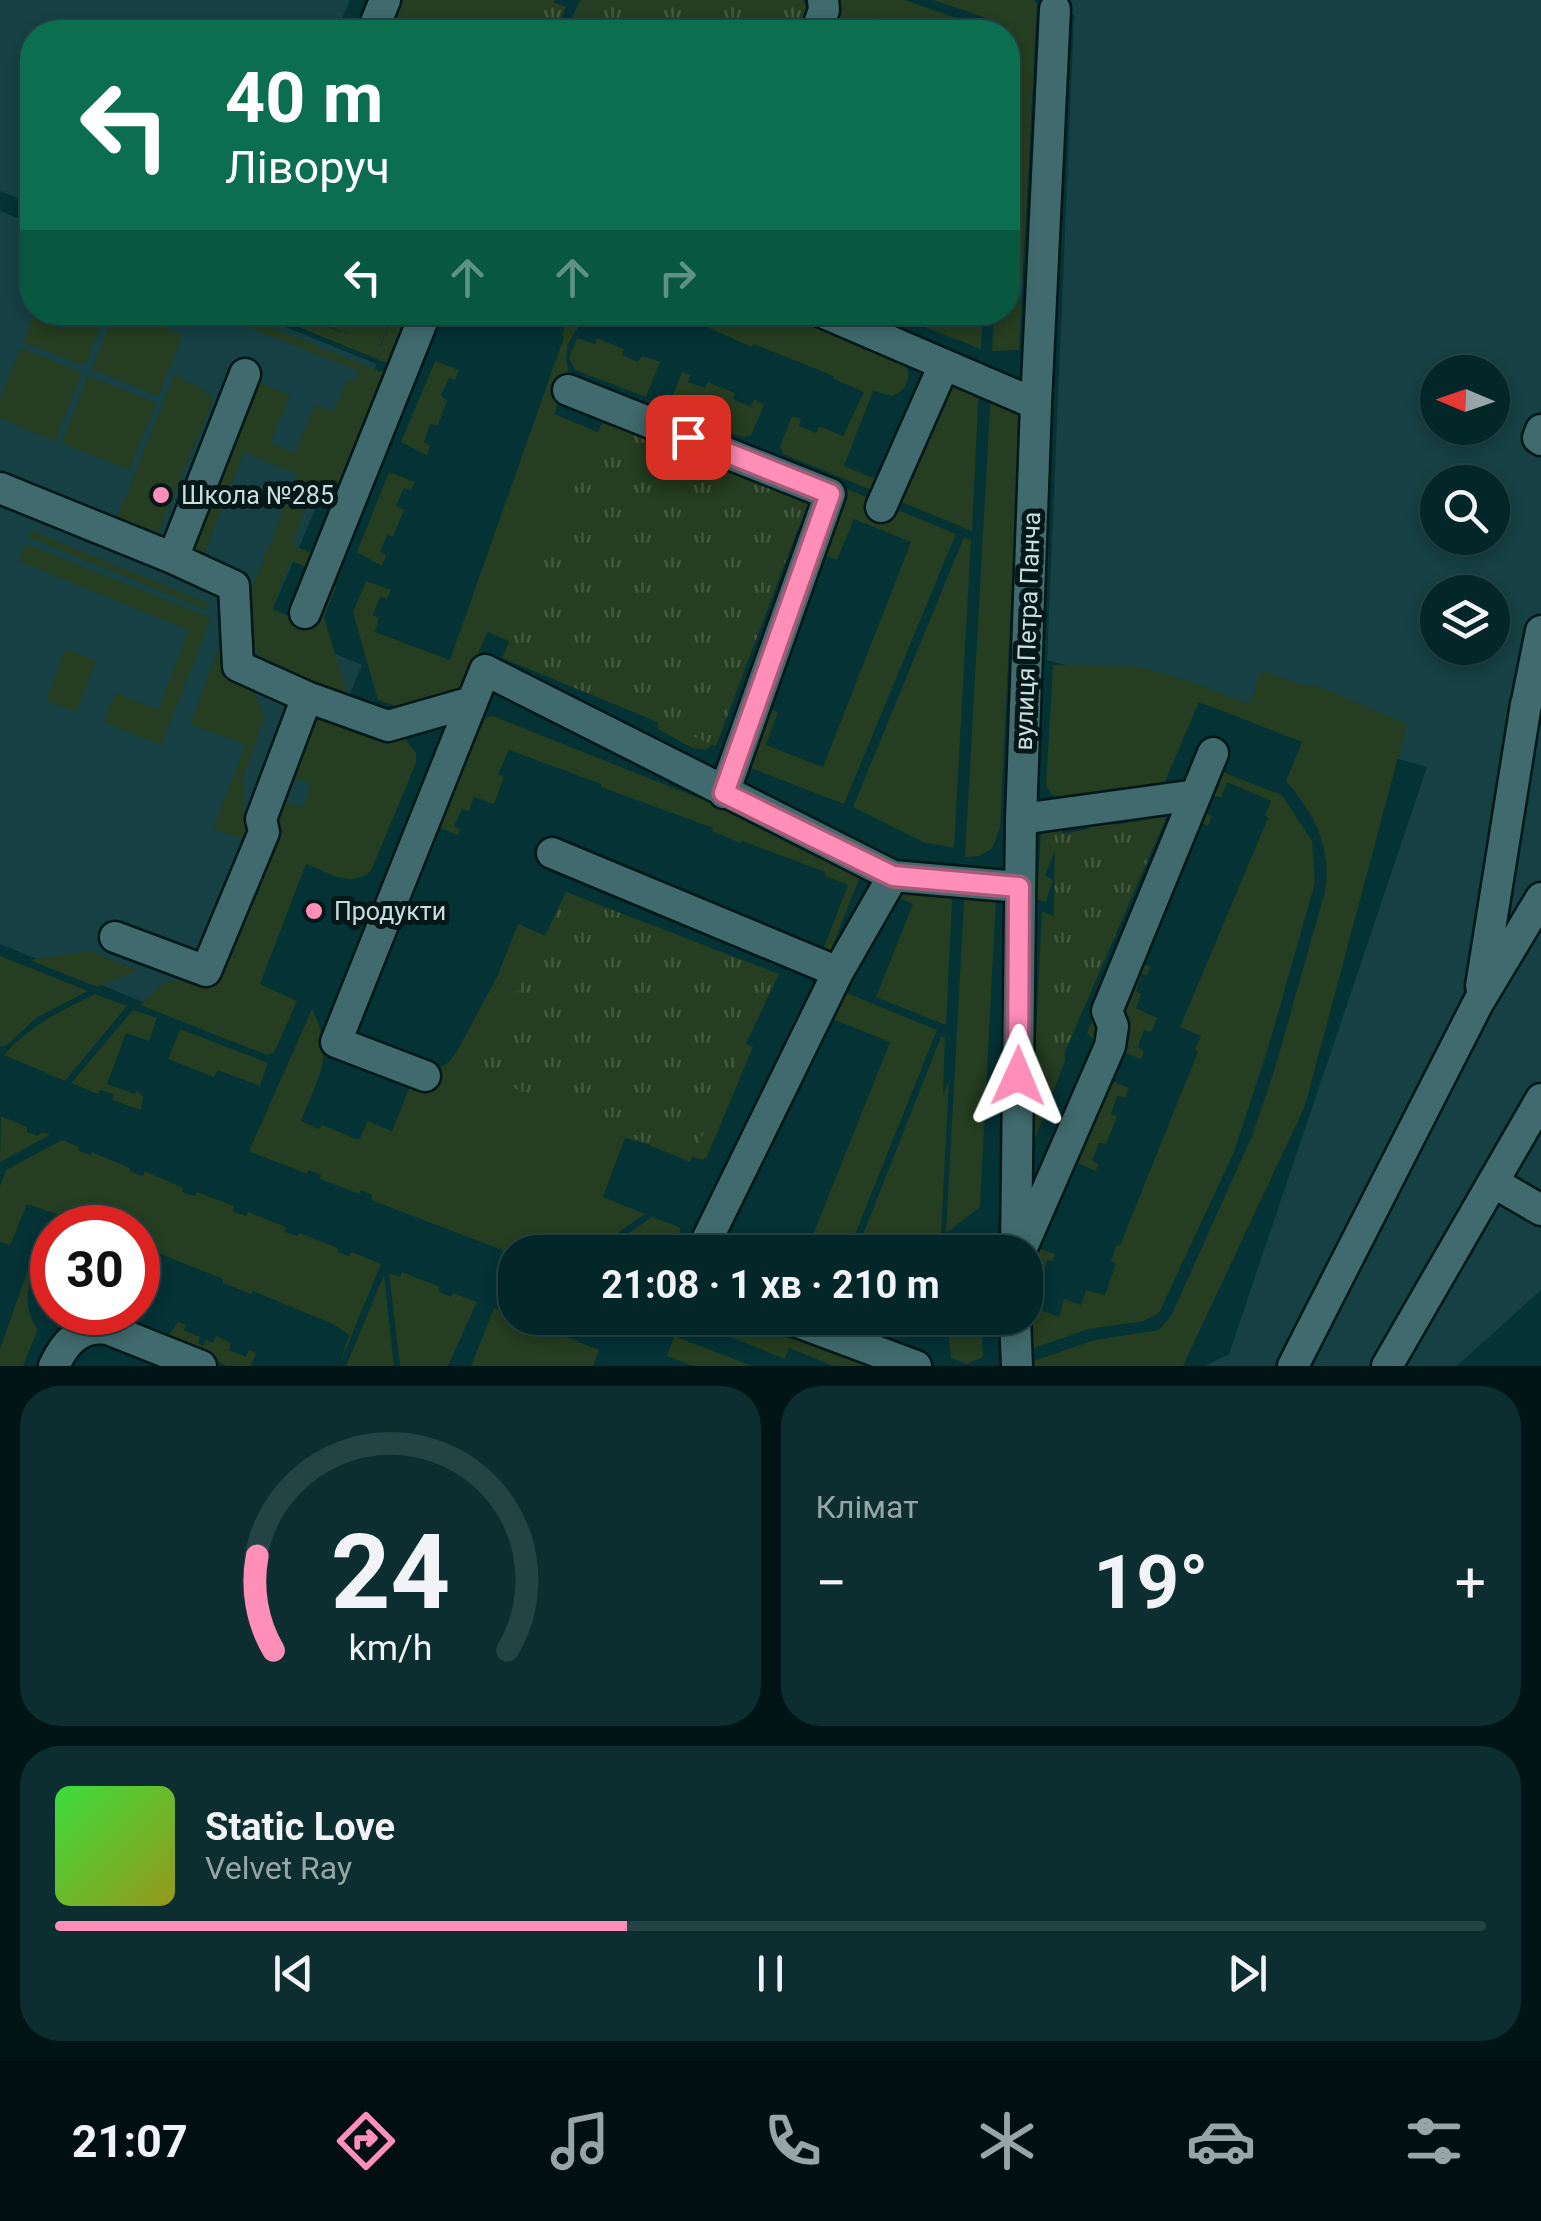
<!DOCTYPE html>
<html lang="uk">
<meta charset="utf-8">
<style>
:root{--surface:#032628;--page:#0d2e30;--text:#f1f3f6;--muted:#97a5a8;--line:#244345;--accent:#ff8eb9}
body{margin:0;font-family:Roboto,sans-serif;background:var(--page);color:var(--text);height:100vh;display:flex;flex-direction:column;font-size:38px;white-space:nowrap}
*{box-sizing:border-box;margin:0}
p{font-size:32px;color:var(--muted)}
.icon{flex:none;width:55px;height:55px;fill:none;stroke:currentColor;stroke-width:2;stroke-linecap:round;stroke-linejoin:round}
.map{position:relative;height:1366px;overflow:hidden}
.drawer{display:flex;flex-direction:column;gap:20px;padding:20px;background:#021516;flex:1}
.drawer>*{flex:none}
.hud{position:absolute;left:20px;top:20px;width:1000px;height:305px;border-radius:40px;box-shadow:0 5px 15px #0003,0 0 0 2px var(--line);background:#0b6e4f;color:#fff;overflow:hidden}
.needle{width:65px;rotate:272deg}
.buttons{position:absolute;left:1420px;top:355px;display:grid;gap:20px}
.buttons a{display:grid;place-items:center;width:90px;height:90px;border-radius:50%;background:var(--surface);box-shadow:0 5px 15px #0003,0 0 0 2px var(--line);font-size:50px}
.speed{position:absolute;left:30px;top:1205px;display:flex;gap:20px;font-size:50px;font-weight:700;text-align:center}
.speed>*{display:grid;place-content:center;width:130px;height:130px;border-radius:50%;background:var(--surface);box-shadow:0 5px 15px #0003,0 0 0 2px var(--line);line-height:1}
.speed .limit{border:15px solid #d22;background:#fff;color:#111}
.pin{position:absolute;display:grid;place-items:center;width:85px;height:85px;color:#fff;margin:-42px;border-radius:20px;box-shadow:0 5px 15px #0006}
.me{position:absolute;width:110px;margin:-55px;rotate:1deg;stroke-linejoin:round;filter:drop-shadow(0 0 8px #0008)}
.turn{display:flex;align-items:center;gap:35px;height:210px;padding:0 40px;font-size:45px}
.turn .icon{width:130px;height:130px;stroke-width:2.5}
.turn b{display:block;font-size:70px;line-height:85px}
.lanes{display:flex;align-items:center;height:95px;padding:0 40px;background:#0003;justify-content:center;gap:50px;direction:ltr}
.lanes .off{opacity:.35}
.big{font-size:75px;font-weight:700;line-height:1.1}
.drawer .widget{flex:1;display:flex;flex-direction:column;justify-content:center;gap:15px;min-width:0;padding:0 35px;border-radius:40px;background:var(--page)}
.drawer .dial{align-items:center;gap:0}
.dial svg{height:260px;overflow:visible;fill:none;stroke:var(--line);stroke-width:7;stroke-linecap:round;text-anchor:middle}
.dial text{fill:var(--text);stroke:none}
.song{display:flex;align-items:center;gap:30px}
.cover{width:120px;height:120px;border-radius:15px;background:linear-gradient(135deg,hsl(120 70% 55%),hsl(60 70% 35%))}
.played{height:10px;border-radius:5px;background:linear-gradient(90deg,var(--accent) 40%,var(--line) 40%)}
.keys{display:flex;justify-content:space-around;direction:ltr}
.heat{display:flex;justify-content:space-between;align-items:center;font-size:55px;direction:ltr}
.drawer .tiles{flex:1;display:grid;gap:20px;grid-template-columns:1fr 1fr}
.widget:last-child{grid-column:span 2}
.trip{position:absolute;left:498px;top:1235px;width:545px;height:100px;border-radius:40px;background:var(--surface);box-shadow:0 5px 15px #0003,0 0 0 2px var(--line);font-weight:700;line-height:100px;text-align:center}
.menu{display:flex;height:160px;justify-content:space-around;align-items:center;background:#010f10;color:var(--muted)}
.menu .icon{width:70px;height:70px}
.menu .current{color:var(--accent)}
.menu b{font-size:45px;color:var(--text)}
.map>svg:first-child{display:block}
</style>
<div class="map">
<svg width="1541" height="1366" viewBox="0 0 1541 1366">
<defs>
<pattern id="park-tufts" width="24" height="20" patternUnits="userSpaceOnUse" patternTransform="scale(2.5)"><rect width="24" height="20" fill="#253d20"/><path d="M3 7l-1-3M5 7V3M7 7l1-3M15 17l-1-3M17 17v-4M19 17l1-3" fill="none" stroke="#435940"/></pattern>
</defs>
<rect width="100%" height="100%" fill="#043235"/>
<path fill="#164043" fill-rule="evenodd" d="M 0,0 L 350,0 L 336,32 L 32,32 L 32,204 L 0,191 Z
M 1048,0 L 1541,0 L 1541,1290 L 1457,1366 L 1205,1366 L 1229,1354 L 1427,767 L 1047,660 L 1074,15 ZM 1438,372 L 1492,372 L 1492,428 L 1438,428 ZM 1438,482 L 1492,482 L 1492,538 L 1438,538 ZM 1438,592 L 1492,592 L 1492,648 L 1438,648 Z
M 0,211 L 32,224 L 32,312 L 251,313 L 377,364 L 266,625 L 362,665 L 212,1030 L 0,944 Z"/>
<path fill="#253d20" d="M 395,0 L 555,0 L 541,32 L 382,32 Z
M 839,0 L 905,0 L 996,32 L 915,32 L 876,17 L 870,32 L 826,32 Z
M 933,0 L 1034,0 L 1037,4 L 1019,350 L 992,351 L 994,313 L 1008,312 L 1007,31 L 995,21 Z
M 35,313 L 106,313 L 85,366 L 23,342 Z
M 114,313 L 128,313 L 183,335 L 158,396 L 92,369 Z
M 212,313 L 234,313 L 392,376 L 335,501 L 311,495 L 292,545 L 343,566 L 338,580 L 291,561 L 272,609 L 304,622 L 320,580 L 336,587 L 324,617 L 349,700 L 260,662 L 238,596 L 205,572 L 252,589 L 297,474 L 244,452 L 195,578 L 178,548 L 249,385 L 260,383 L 290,395 L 270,443 L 295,453 L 315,405 L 333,412 L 347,380 L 354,381 L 359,371 Z
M 264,313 L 329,313 L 325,326 L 380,347 L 394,313 L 414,313 L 394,366 Z
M 675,313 L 784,313 L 906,361 L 909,377 L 903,390 L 892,396 L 873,391 L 844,466 L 895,487 L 943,379 L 979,384 L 972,531 L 783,454 L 780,446 L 792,416 L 801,419 L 799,426 L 816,433 L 819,426 L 843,436 L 864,392 L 834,379 L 834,376 L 753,344 L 752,347 Z
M 889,313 L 983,313 L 981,349 Z
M 573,321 L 580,324 L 568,344 L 566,359 L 569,373 L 554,414 L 605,435 L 612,421 L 811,501 L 798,531 L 770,520 L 713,743 L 706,750 L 692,748 L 658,729 L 658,702 L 487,632 L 459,702 L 431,718 L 378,700 L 353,612 L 366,581 L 391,590 L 387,599 L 380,597 L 373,615 L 379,618 L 375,632 L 450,660 L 564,337 L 562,335 L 566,324 Z
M 577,338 L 595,344 L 597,338 L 624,349 L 622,355 L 638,362 L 642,356 L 660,362 L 646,397 L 575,370 L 569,358 Z
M 21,348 L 82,373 L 55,441 L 0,418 L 0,399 Z
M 435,361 L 459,370 L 455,380 L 449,378 L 441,396 L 447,400 L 438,425 L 430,424 L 424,442 L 430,445 L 427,455 L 401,442 Z
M 682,372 L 690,375 L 688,382 L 705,388 L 708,382 L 735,393 L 733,399 L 751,407 L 754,399 L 764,405 L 751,436 L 742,437 L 668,407 Z
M 174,375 L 205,390 L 213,400 L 154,543 L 114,526 Z
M 88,376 L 156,403 L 129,470 L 62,443 Z
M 991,390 L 1020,417 L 1000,828 L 992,849 L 979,856 L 965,857 Z
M 389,472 L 415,482 L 411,490 L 404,488 L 396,506 L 404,510 L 393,537 L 387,535 L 380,552 L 386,555 L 382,566 L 357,552 Z
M 835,484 L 956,534 L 844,804 L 735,762 L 752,703 L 778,712 L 766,745 L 823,767 L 911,542 L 854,519 L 837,560 L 808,549 Z
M 32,531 L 210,604 L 207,610 L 29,537 Z
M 964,537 L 971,540 L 954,848 L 923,842 L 853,807 Z
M 26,544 L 211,618 L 161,745 L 104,722 L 116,693 L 158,710 L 189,630 L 19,561 Z
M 226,628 L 265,717 L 243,777 L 245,840 L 213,829 L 246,745 L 190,724 Z
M 66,649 L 96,661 L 76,712 L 46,700 Z
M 1053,665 L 1141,667 L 1186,680 L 1249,704 L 1262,671 L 1302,685 L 1315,685 L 1407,724 L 1305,1106 L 1183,1366 L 1031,1366 L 1030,1362 L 1095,1340 L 1159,1330 L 1171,1316 L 1252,1136 L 1275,1068 L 1325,891 C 1332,847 1314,814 1286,781 L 1302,742 L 1199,702 L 1160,793 L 1062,799 L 1051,794 L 1046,785 Z
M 331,709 L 406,740 L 416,753 L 416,763 L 371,871 C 350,889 328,872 306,864 L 260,984 L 297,1001 L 274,1053 L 267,1055 L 140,1005 L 165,982 L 192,979 L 276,800 L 304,807 L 310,783 L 281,775 L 296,724 Z
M 493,716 L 859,862 L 863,869 L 827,960 L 819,960 L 848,885 L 825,876 L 825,872 L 742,841 L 740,843 L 712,831 L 713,828 L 601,787 L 601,784 L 509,750 L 498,774 L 504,777 L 494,804 L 474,797 L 469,811 L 462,809 L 454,826 L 460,830 L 458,835 L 434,826 L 479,725 L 487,717 Z
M 1202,764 L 1282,795 L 1312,841 L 1315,883 L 1269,1045 L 1234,1152 L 1159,1313 L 1144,1321 L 1089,1329 L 1028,1350 L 1025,1244 L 1055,1254 L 1053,1261 L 1047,1260 L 1032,1307 L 1059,1317 L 1064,1299 L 1081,1305 L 1086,1290 L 1105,1295 L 1116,1264 L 1111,1261 L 1116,1246 L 1120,1245 L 1198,1052 L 1195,1050 L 1201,1036 L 1180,1027 L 1268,818 L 1265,816 L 1271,801 L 1227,782 L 1221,797 L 1213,796 L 1206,813 L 1212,816 L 1208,826 L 1176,813 Z
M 1084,812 C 1107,814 1119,822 1126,843 L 1067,820 L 1045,876 L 1053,880 L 1046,902 L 1037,899 L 1041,829 L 1056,816 Z
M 953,882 L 946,1025 L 876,997 L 913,904 L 886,893 Z
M 965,882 L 996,898 L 980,1207 L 946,1233 Z
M 1042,911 L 1092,933 L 1063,1014 L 1065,1061 L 1030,1151 Z
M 518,924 C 600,957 670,1014 753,1047 L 707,1157 L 703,1160 L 650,1146 L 652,1140 L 645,1136 L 644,1143 L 625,1138 L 603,1197 L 645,1214 L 590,1252 L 515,1255 L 371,1200 L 372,1195 L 361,1190 L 359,1194 L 320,1179 L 321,1175 L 308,1170 L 307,1174 L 249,1151 L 312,1009 C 336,1056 318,1076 301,1121 L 319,1129 L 322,1125 L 359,1140 L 368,1121 L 392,1131 L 410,1086 L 449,1062 L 457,1051 L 497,977 Z
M 90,951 L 138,971 L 97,987 L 30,960 Z
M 1119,955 L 1151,967 L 1147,975 L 1142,974 L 1136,991 L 1141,994 L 1136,1008 L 1157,1018 L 1151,1032 L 1144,1030 L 1138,1047 L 1144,1051 L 1141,1059 L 1095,1041 L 1087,1033 Z
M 0,956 L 88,991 L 36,1018 L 6,1046 L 0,1046 Z
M 837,989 L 937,1030 L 848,1252 L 806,1252 L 890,1042 L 832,1019 L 821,1047 L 814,1045 Z
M 95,994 L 127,1006 L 65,1081 L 4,1055 C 29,1026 62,1010 95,994 Z
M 133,1010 L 157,1018 L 149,1041 L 126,1033 L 107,1084 L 135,1094 L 137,1090 L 143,1097 L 141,1110 L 112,1100 L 113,1094 L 100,1090 L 98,1094 L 71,1083 Z
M 180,1029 L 268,1063 L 260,1086 L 218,1070 L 214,1077 L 168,1059 Z
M 941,1037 L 945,1037 L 943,1094 L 949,1081 L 940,1252 L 856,1252 Z
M 1101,1076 L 1129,1088 L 1125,1097 L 1117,1096 L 1111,1114 L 1117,1117 L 1106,1144 L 1099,1143 L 1092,1161 L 1098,1164 L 1096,1171 L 1063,1157 Z
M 1,1116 L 27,1127 L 27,1132 L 38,1136 L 41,1132 L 50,1135 L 0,1162 Z
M 62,1140 L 79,1147 L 79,1151 L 91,1155 L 92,1152 L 130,1168 L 130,1171 L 143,1176 L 145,1171 L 183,1188 L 182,1192 L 195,1196 L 197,1192 L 234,1206 L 233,1211 L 246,1216 L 248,1212 L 286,1227 L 285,1232 L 297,1236 L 299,1233 L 338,1248 L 337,1252 L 349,1256 L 352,1252 L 381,1264 L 339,1366 L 349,1335 L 335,1325 L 253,1291 L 251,1294 L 223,1283 L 223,1279 L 140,1246 L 138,1249 L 138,1228 L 94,1227 L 27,1204 L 10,1245 L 0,1242 L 0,1186 L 6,1170 Z
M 652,1217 L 680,1227 L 679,1252 L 601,1252 Z
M 31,1262 L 36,1264 C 26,1285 23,1310 38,1329 L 23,1366 L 0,1366 L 0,1348 Z
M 402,1272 L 440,1287 L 438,1291 L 451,1297 L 453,1293 L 477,1302 L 448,1366 L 400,1366 L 389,1273 L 400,1277 Z
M 384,1275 L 394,1366 L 346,1366 Z
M 494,1308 L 543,1328 L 542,1332 L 555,1337 L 557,1333 L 599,1350 L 593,1366 L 471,1366 Z
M 684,1318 L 796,1318 L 913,1366 L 834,1366 L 789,1348 L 785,1359 Z
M 947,1318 L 981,1318 L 983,1357 L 967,1364 L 951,1358 Z
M 178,1322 L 186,1325 L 184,1330 L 200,1337 L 198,1343 L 203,1346 L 206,1340 L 213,1343 L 216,1336 L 231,1343 L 229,1350 L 246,1357 L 249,1350 L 256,1353 L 251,1366 L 228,1366 L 165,1341 Z
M 674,1336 L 752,1366 L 693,1366 L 667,1356 Z"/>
<path fill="url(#park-tufts)" d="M 521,0 L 548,0 L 566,7 L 556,32 L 508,32 Z
M 580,0 L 803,0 L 810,16 L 804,32 L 566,32 Z
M 331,312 L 393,312 L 393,313 L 379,348 L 326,325 Z
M 602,423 L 808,502 L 716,746 L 502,658 Z
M 1167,816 L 1051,1084 L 1055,835 Z
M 566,892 L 779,974 L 690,1162 L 478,1073 Z"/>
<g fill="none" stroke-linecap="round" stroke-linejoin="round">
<g stroke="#031719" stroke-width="35">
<path id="minor" d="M 372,32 L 385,0
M 816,32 L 824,10 L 823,0
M 822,312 L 1036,404
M 568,390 L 830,494 L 724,793
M 1541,430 L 1538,438 L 1541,440
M 0,488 L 173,558 L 245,374
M 881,507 L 943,367
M 173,558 L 234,586 L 238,666 L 307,697
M 305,613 L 426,312
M 1527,701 L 1541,631
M 1021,819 L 1196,795
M 552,853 L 838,972
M 115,937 L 206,971 L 264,832 L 261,819 L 307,697 L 388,726 L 472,702
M 1481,986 L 1526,704 L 1541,680
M 425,1076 L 336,1042 L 485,670 L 893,876 L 1019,887
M 1493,1182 L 1541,1210
M 1021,1250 L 1110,1046 L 1113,1026 L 1107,1011 L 1213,753
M 701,1252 L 838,972 L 893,876
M 1016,1252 L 1021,819 L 1036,404 L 1055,9
M 787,1318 L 916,1366
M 1015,1318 L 1017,1366
M 54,1366 C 65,1342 80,1325 108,1329 L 201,1366
M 1293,1366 L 1478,1003 L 1541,898
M 1387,1366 L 1541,1099"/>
</g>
<use href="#minor" stroke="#406a6d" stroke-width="30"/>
</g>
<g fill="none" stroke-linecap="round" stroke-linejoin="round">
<g stroke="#a65c78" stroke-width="25">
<path id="route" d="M 688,437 L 830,494 L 724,793 L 893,876 L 1019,887 L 1018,1076"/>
</g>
<use href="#route" stroke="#ff8eb9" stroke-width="18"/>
</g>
<g fill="#ff8eb9" stroke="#061718" stroke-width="4">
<circle cx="161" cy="495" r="10"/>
<circle cx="314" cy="911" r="10"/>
</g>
<g text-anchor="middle" stroke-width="10" stroke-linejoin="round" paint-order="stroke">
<g font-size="25" fill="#c8dedf" stroke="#061718" text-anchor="start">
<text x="181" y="504">Школа №285</text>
<text x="334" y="920">Продукти</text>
</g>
<g font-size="25" fill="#c8dedf" stroke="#061718">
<text transform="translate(1027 631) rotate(-88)" y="9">вулиця Петра Панча</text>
</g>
</g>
</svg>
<div class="buttons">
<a><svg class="needle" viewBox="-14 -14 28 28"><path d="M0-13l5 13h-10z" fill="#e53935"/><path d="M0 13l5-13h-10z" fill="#97a5a8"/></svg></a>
<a><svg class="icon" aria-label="search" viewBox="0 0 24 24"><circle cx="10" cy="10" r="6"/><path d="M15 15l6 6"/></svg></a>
<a><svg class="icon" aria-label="layers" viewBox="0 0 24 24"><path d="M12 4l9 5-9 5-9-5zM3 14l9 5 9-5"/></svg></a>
</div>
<div class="speed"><div class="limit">30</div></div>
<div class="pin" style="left:688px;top:437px;background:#d93025"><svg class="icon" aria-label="arrive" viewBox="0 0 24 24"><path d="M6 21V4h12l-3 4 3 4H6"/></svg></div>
<svg class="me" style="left:1018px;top:1076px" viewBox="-20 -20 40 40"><path d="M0-17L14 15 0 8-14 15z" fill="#ff8eb9" stroke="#fff" stroke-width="4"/></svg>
<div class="trip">21:08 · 1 хв · 210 m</div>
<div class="hud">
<div class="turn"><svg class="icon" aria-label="left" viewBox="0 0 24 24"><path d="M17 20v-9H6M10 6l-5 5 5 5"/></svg><div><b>40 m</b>Ліворуч</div></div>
<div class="lanes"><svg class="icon" aria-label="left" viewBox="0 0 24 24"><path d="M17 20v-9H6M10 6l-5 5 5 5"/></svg><svg class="icon off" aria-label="ahead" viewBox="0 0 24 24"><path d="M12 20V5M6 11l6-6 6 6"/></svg><svg class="icon off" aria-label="ahead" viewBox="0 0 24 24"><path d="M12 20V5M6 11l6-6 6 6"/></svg><svg class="icon off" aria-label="right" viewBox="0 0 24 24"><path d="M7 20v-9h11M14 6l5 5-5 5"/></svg></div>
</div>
</div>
<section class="drawer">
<div class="tiles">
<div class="widget dial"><svg viewBox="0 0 100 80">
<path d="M14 69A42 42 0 1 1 86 69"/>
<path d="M14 69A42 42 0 0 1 9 40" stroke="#ff8eb9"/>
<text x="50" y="56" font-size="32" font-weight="700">24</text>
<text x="50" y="72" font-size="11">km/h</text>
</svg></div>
<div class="widget"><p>Клімат</p>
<div class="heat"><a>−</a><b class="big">19°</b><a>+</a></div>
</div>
<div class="widget">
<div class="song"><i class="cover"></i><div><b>Static Love</b><p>Velvet Ray</p></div></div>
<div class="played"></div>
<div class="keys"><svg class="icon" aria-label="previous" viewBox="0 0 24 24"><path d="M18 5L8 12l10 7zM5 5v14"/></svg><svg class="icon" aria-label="pause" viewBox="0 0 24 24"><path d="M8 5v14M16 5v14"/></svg><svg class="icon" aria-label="next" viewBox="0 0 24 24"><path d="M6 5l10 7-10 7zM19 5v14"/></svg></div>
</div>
</div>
</section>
<nav class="menu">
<b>21:07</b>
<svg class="icon current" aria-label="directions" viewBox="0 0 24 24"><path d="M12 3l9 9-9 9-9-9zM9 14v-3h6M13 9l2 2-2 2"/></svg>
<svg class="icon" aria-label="music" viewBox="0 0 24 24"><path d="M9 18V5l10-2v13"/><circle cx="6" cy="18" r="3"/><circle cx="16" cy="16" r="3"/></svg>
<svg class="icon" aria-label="phone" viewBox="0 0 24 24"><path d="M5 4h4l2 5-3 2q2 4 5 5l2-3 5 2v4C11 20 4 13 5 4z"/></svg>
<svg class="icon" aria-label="climate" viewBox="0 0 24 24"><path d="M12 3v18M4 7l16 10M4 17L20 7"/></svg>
<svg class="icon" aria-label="car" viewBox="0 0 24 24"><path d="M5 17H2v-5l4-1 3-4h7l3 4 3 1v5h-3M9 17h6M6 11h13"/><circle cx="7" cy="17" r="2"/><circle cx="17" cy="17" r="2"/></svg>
<svg class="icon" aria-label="filters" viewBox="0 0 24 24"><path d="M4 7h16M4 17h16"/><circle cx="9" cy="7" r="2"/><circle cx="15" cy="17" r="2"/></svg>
</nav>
